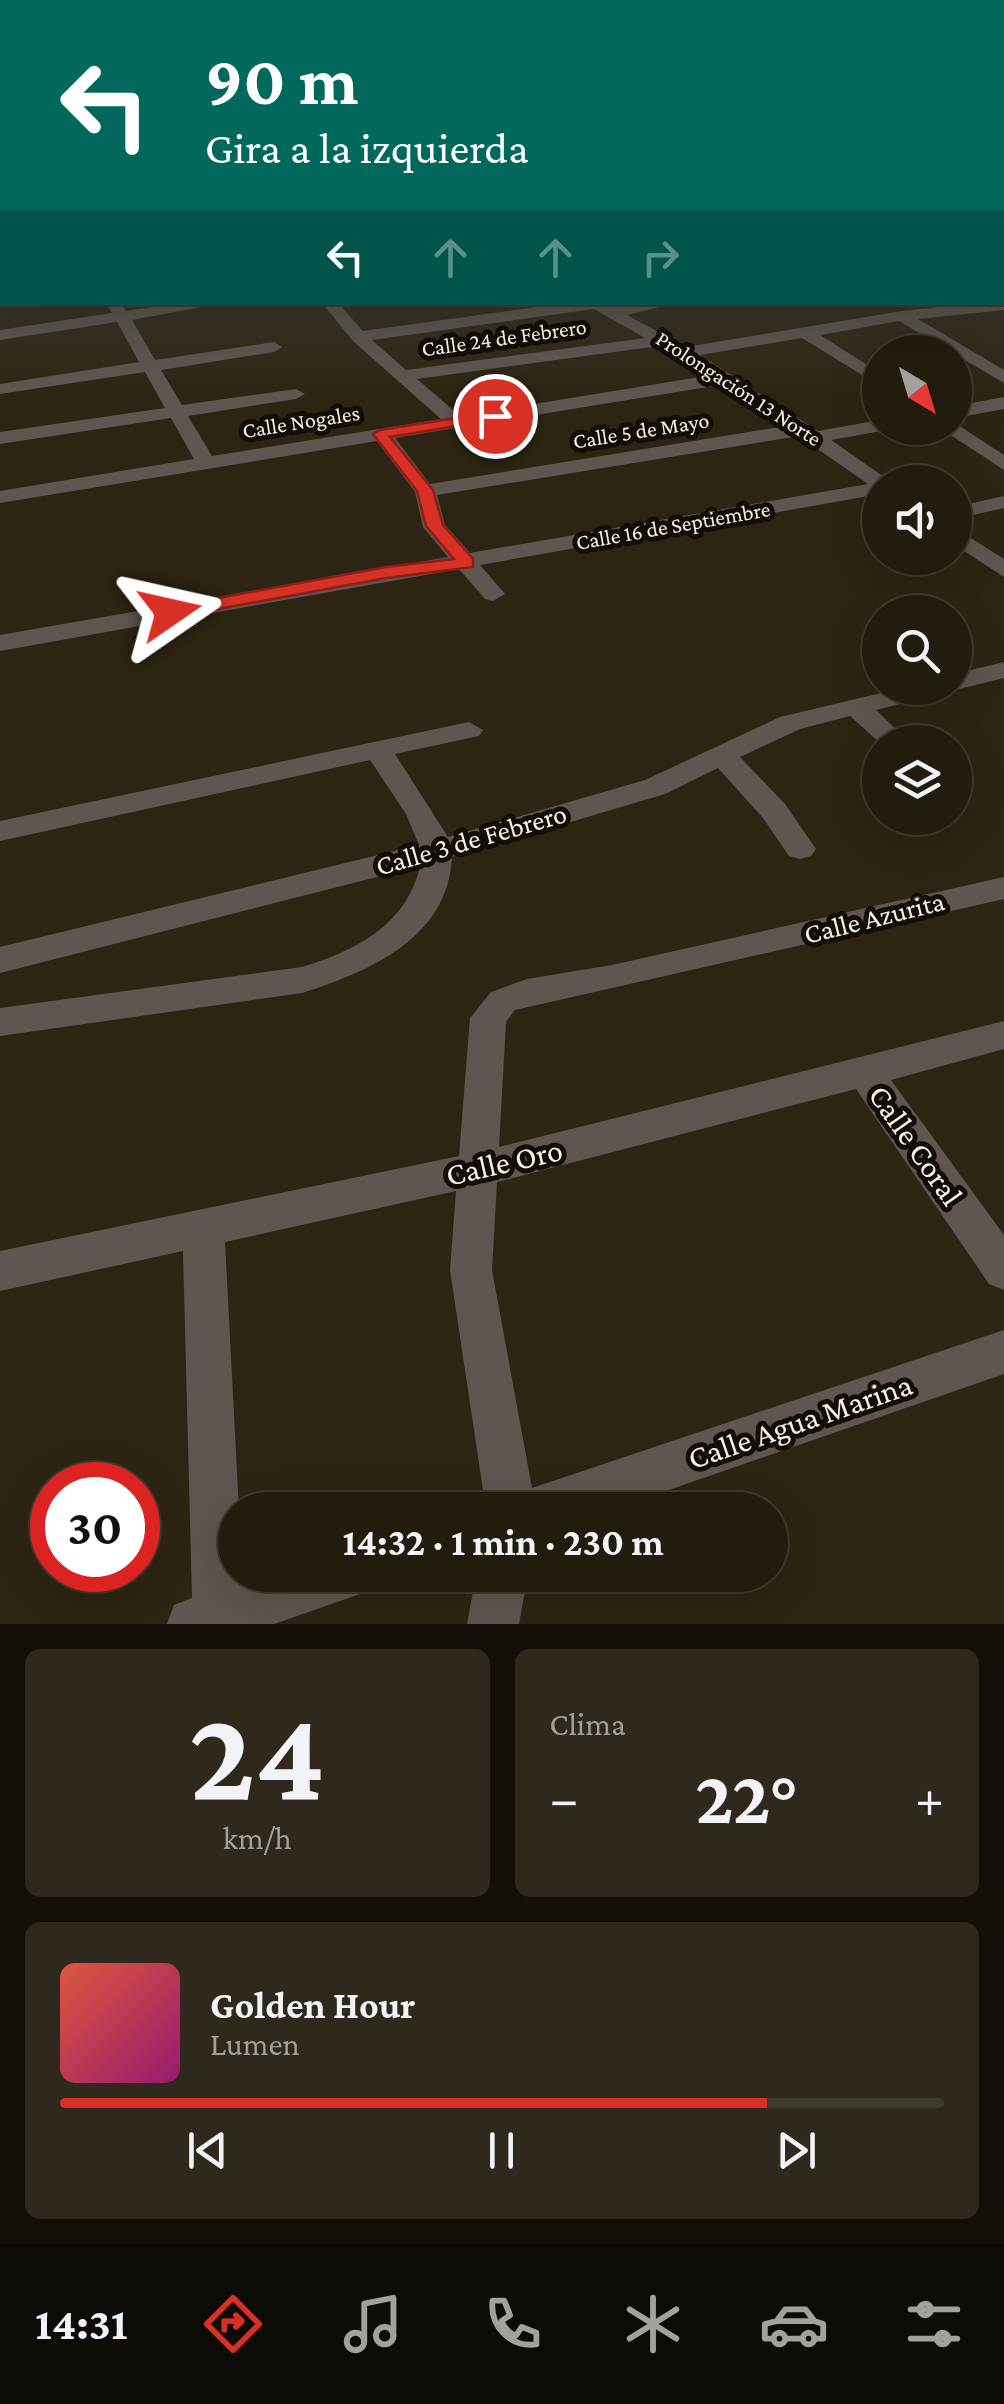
<!DOCTYPE html>
<html lang="es">
<meta charset="utf-8">
<style>
:root{--surface:#221c0e;--page:#2e291c;--text:#f1f3f6;--muted:#a2a19e;--line:#3f3a2e;--accent:#d93025}
body{margin:0;font-family:"Crimson Pro",serif;background:var(--page);color:var(--text);height:100vh;display:flex;flex-direction:column;font-size:38px;white-space:nowrap}
*{box-sizing:border-box;margin:0}
p{font-size:32px;color:var(--muted)}
.icon{flex:none;width:55px;height:55px;fill:none;stroke:currentColor;stroke-width:2;stroke-linecap:round;stroke-linejoin:round}
.map{position:relative;height:1624px;overflow:hidden}
.details{display:flex;flex-direction:column;gap:25px;padding:25px;background:#130f08;flex:1}
.details>*{flex:none}
.banner{position:absolute;left:0px;top:0px;width:1005px;height:305px;box-shadow:0 10px 40px #0002,0 0 0 2px var(--line);background:#00695c;color:#fff;overflow:hidden}
.needle{width:65px;rotate:142deg}
.buttons{position:absolute;left:862px;top:335px;display:grid;gap:20px}
.buttons a{display:grid;place-items:center;width:110px;height:110px;border-radius:50%;background:var(--surface);box-shadow:0 10px 40px #0002,0 0 0 2px var(--line);font-size:50px}
.speed{position:absolute;left:30px;top:1462px;display:flex;gap:20px;font-size:50px;font-weight:700;text-align:center}
.speed>*{display:grid;place-content:center;width:130px;height:130px;border-radius:50%;background:var(--surface);box-shadow:0 10px 40px #0002,0 0 0 2px var(--line);line-height:1}
.speed .limit{border:15px solid #d22;background:#fff;color:#111}
.pin{position:absolute;display:grid;place-items:center;width:85px;height:85px;color:#fff;margin:-42px;border:5px solid #fff;border-radius:50%;box-shadow:0 2px 10px #0007}
.me{position:absolute;width:110px;margin:-55px;rotate:79deg;stroke-linejoin:round;filter:drop-shadow(0 0 8px #0008)}
.turn{display:flex;align-items:center;gap:35px;height:210px;padding:0 40px;font-size:45px}
.turn .icon{width:130px;height:130px;stroke-width:2.5}
.turn b{display:block;font-size:70px;line-height:85px}
.lanes{display:flex;align-items:center;height:95px;padding:0 40px;background:#0003;justify-content:center;gap:50px;direction:ltr}
.lanes .off{opacity:.35}
.big{font-size:75px;font-weight:700;line-height:1.1}
.details .tile{flex:1;display:flex;flex-direction:column;justify-content:center;gap:15px;min-width:0;padding:0 35px;border-radius:15px;background:var(--page)}
.details .dial{align-items:center;gap:0}
.dial b{font-size:130px;line-height:1}
.song{display:flex;align-items:center;gap:30px}
.cover{width:120px;height:120px;border-radius:15px;background:linear-gradient(135deg,hsl(10 70% 55%),hsl(320 70% 35%))}
.played{height:10px;border-radius:5px;background:linear-gradient(90deg,var(--accent) 80%,var(--line) 80%)}
.keys{display:flex;justify-content:space-around;direction:ltr}
.heat{display:flex;justify-content:space-between;align-items:center;font-size:55px;direction:ltr}
.details .tiles{flex:1;display:grid;gap:25px;grid-template-columns:1fr 1fr}
.tile:last-child{grid-column:span 2}
.trip{position:absolute;left:218px;top:1492px;width:570px;height:100px;border-radius:50px;background:var(--surface);box-shadow:0 10px 40px #0002,0 0 0 2px var(--line);font-weight:700;line-height:100px;text-align:center}
.tabs{display:flex;height:160px;justify-content:space-around;align-items:center;background:#0e0b06;color:var(--muted)}
.tabs .icon{width:70px;height:70px}
.tabs .active{color:var(--accent)}
.tabs b{font-size:45px;color:var(--text)}
.map>svg:first-child{display:block}
</style>
<div class="map">
<svg width="1004" height="1624" viewBox="0 0 1004 1624">
<rect width="100%" height="100%" fill="#2d2513"/>
<g fill="none" stroke-linecap="round" stroke-linejoin="round">
<path fill="#5f5651" fill-rule="evenodd" d="M 0,253 L 2,253 L 2,257 L 0,257 Z"/>
<path fill="#5f5651" fill-rule="evenodd" d="M 0,167 L 2,168 L 2,174 L 0,175 Z
M 1002,169 L 1004,169 L 1004,177 L 1002,177 Z
M 0,199 L 2,200 L 2,210 L 0,209 Z
M 1004,300 L 1004,310 L 918,319 L 1004,370 L 1004,383 L 899,321 L 820,335 L 880,373 L 880,386 L 802,338 L 700,355 L 818,431 L 880,420 L 880,428 L 889,428 L 887,430 L 831,440 L 887,479 L 890,482 L 880,482 L 880,494 L 480,565 L 505,594 L 493,601 L 485,599 L 459,569 L 0,651 L 0,635 L 448,557 L 423,527 L 415,492 L 377,441 L 0,503 L 0,491 L 194,459 L 171,418 L 0,444 L 0,432 L 165,408 L 145,372 L 0,394 L 0,384 L 139,362 L 117,322 L 0,340 L 0,330 L 112,313 L 105,302 L 121,302 L 126,311 L 186,302 L 228,302 L 132,320 L 155,360 L 274,342 L 282,347 L 274,352 L 161,370 L 182,405 L 296,389 L 305,394 L 296,399 L 188,416 L 212,456 L 441,419 L 353,341 L 321,302 L 337,302 L 363,331 L 573,302 L 605,302 L 614,307 L 680,302 L 627,315 L 686,347 L 902,311 ZM 594,309 L 645,338 L 406,370 L 372,340 ZM 659,346 L 712,375 L 460,416 L 417,379 ZM 726,384 L 786,426 L 430,484 L 395,438 ZM 799,436 L 868,484 L 470,553 L 445,525 L 437,495 Z
M 1004,397 L 1004,409 L 955,418 L 955,406 Z
M 955,423 L 1004,455 L 1004,470 L 940,428 L 955,428 Z
M 1004,496 L 1004,508 L 955,519 L 955,507 Z
M 955,528 L 1004,559 L 1004,577 L 955,545 Z
M 1004,662 L 1004,678 L 955,690 L 946,688 L 955,688 L 955,674 Z
M 902,688 L 945,688 L 941,694 L 876,710 L 909,742 L 880,743 L 850,716 L 800,729 L 740,757 L 785,804 L 816,849 L 811,856 L 800,859 L 789,856 L 763,818 L 718,768 L 665,794 L 452,857 C 448,939 368,972 302,993 L 0,1036 L 0,1008 L 302,967 C 355,951 407,925 420,866 L 0,973 L 0,947 L 419,845 L 406,814 L 370,760 L 0,841 L 0,821 L 469,722 L 483,730 L 479,736 L 395,754 L 448,837 L 645,780 L 780,717 Z
M 1004,877 L 1004,899 L 515,1010 L 506,1022 L 499,1147 L 1004,1021 L 1004,1049 L 891,1080 L 1004,1235 L 1004,1290 L 989,1284 L 856,1089 L 497,1182 L 492,1270 L 532,1488 L 1004,1330 L 1004,1374 L 611,1510 L 486,1510 L 450,1270 L 456,1191 L 225,1242 L 239,1510 L 235,1510 L 235,1575 L 243,1575 L 243,1582 L 264,1575 L 371,1575 L 363,1593 L 274,1624 L 167,1624 L 174,1605 L 192,1598 L 183,1251 L 0,1291 L 0,1251 L 459,1156 L 470,1018 L 491,992 L 527,979 L 612,965 Z
M 476,1575 L 528,1575 L 519,1624 L 467,1624 Z"/>
<path fill="#5f5651" fill-rule="evenodd" d="M 1002,193 L 1004,193 L 1004,201 L 1002,201 Z"/>
<path stroke="#97857b" stroke-width="30" d="M 0,284 L 2,283"/>
</g>
<linearGradient id="sky" x2="0" y2="1"><stop stop-color="#19140a"/><stop offset="0.42" stop-color="#464644"/><stop offset="1" stop-color="#464644" stop-opacity="0"/></linearGradient>
<rect width="1004" height="395" fill="url(#sky)"/>
<path fill="#d93025" stroke="#8d1f18" stroke-width="2.5" d="M 495,412 L 502,416 L 500,419 L 390,437 L 433,490 L 443,525 L 473,559 L 473,567 L 386,578 L 170,618 L 160,612 L 170,607 L 386,567 L 454,559 L 426,526 L 417,491 L 373,434 L 380,430 Z"/>
<g text-anchor="middle" stroke-width="10" stroke-linejoin="round" paint-order="stroke">
<g font-size="22" fill="#f7f2e7" stroke="#120e07">
<text transform="translate(504 337) rotate(-8)" y="8">Calle 24 de Febrero</text>
<text transform="translate(739 388) rotate(33)" y="8">Prolongación 13 Norte</text>
<text transform="translate(301 421) rotate(-9)" y="8">Calle Nogales</text>
<text transform="translate(641 430) rotate(-9)" y="8">Calle 5 de Mayo</text>
<text transform="translate(673 525) rotate(-10)" y="8">Calle 16 de Septiembre</text>
</g>
<g font-size="28" fill="#f7f2e7" stroke="#120e07">
<text transform="translate(471 839) rotate(-16)" y="10">Calle 3 de Febrero</text>
<text transform="translate(874 917) rotate(-14)" y="10">Calle Azurita</text>
</g>
<g font-size="32" fill="#f7f2e7" stroke="#120e07">
<text transform="translate(916 1145) rotate(55)" y="11">Calle Coral</text>
<text transform="translate(504 1162) rotate(-13)" y="11">Calle Oro</text>
<text transform="translate(800 1421) rotate(-19)" y="11">Calle Agua Marina</text>
</g>
</g>
</svg>
<div class="buttons">
<a><svg class="needle" viewBox="-14 -14 28 28"><path d="M0-13l5 13h-10z" fill="#e53935"/><path d="M0 13l5-13h-10z" fill="#a2a19e"/></svg></a>
<a><svg class="icon" aria-label="sound" viewBox="0 0 24 24"><path d="M4 9h4l5-4v14l-5-4H4zM17 9q2 3 0 6"/></svg></a>
<a><svg class="icon" aria-label="search" viewBox="0 0 24 24"><circle cx="10" cy="10" r="6"/><path d="M15 15l6 6"/></svg></a>
<a><svg class="icon" aria-label="layers" viewBox="0 0 24 24"><path d="M12 4l9 5-9 5-9-5zM3 14l9 5 9-5"/></svg></a>
</div>
<div class="speed"><div class="limit">30</div></div>
<div class="pin" style="left:495px;top:416px;background:#d93025"><svg class="icon" aria-label="arrive" viewBox="0 0 24 24"><path d="M6 21V4h12l-3 4 3 4H6"/></svg></div>
<svg class="me" style="left:170px;top:612px" viewBox="-20 -20 40 40"><path d="M0-17L14 15 0 8-14 15z" fill="#d93025" stroke="#fff" stroke-width="4"/></svg>
<div class="trip">14:32 · 1 min · 230 m</div>
<div class="banner">
<div class="turn"><svg class="icon" aria-label="left" viewBox="0 0 24 24"><path d="M17 20v-9H6M10 6l-5 5 5 5"/></svg><div><b>90 m</b>Gira a la izquierda</div></div>
<div class="lanes"><svg class="icon" aria-label="left" viewBox="0 0 24 24"><path d="M17 20v-9H6M10 6l-5 5 5 5"/></svg><svg class="icon off" aria-label="ahead" viewBox="0 0 24 24"><path d="M12 20V5M6 11l6-6 6 6"/></svg><svg class="icon off" aria-label="ahead" viewBox="0 0 24 24"><path d="M12 20V5M6 11l6-6 6 6"/></svg><svg class="icon off" aria-label="right" viewBox="0 0 24 24"><path d="M7 20v-9h11M14 6l5 5-5 5"/></svg></div>
</div>
</div>
<section class="details">
<div class="tiles">
<div class="tile dial"><b>24</b><p>km/h</p></div>
<div class="tile"><p>Clima</p>
<div class="heat"><a>−</a><b class="big">22°</b><a>+</a></div>
</div>
<div class="tile">
<div class="song"><i class="cover"></i><div><b>Golden Hour</b><p>Lumen</p></div></div>
<div class="played"></div>
<div class="keys"><svg class="icon" aria-label="previous" viewBox="0 0 24 24"><path d="M18 5L8 12l10 7zM5 5v14"/></svg><svg class="icon" aria-label="pause" viewBox="0 0 24 24"><path d="M8 5v14M16 5v14"/></svg><svg class="icon" aria-label="next" viewBox="0 0 24 24"><path d="M6 5l10 7-10 7zM19 5v14"/></svg></div>
</div>
</div>
</section>
<nav class="tabs">
<b>14:31</b>
<svg class="icon active" aria-label="directions" viewBox="0 0 24 24"><path d="M12 3l9 9-9 9-9-9zM9 14v-3h6M13 9l2 2-2 2"/></svg>
<svg class="icon" aria-label="music" viewBox="0 0 24 24"><path d="M9 18V5l10-2v13"/><circle cx="6" cy="18" r="3"/><circle cx="16" cy="16" r="3"/></svg>
<svg class="icon" aria-label="phone" viewBox="0 0 24 24"><path d="M5 4h4l2 5-3 2q2 4 5 5l2-3 5 2v4C11 20 4 13 5 4z"/></svg>
<svg class="icon" aria-label="climate" viewBox="0 0 24 24"><path d="M12 3v18M4 7l16 10M4 17L20 7"/></svg>
<svg class="icon" aria-label="car" viewBox="0 0 24 24"><path d="M5 17H2v-5l4-1 3-4h7l3 4 3 1v5h-3M9 17h6M6 11h13"/><circle cx="7" cy="17" r="2"/><circle cx="17" cy="17" r="2"/></svg>
<svg class="icon" aria-label="filters" viewBox="0 0 24 24"><path d="M4 7h16M4 17h16"/><circle cx="9" cy="7" r="2"/><circle cx="15" cy="17" r="2"/></svg>
</nav>
